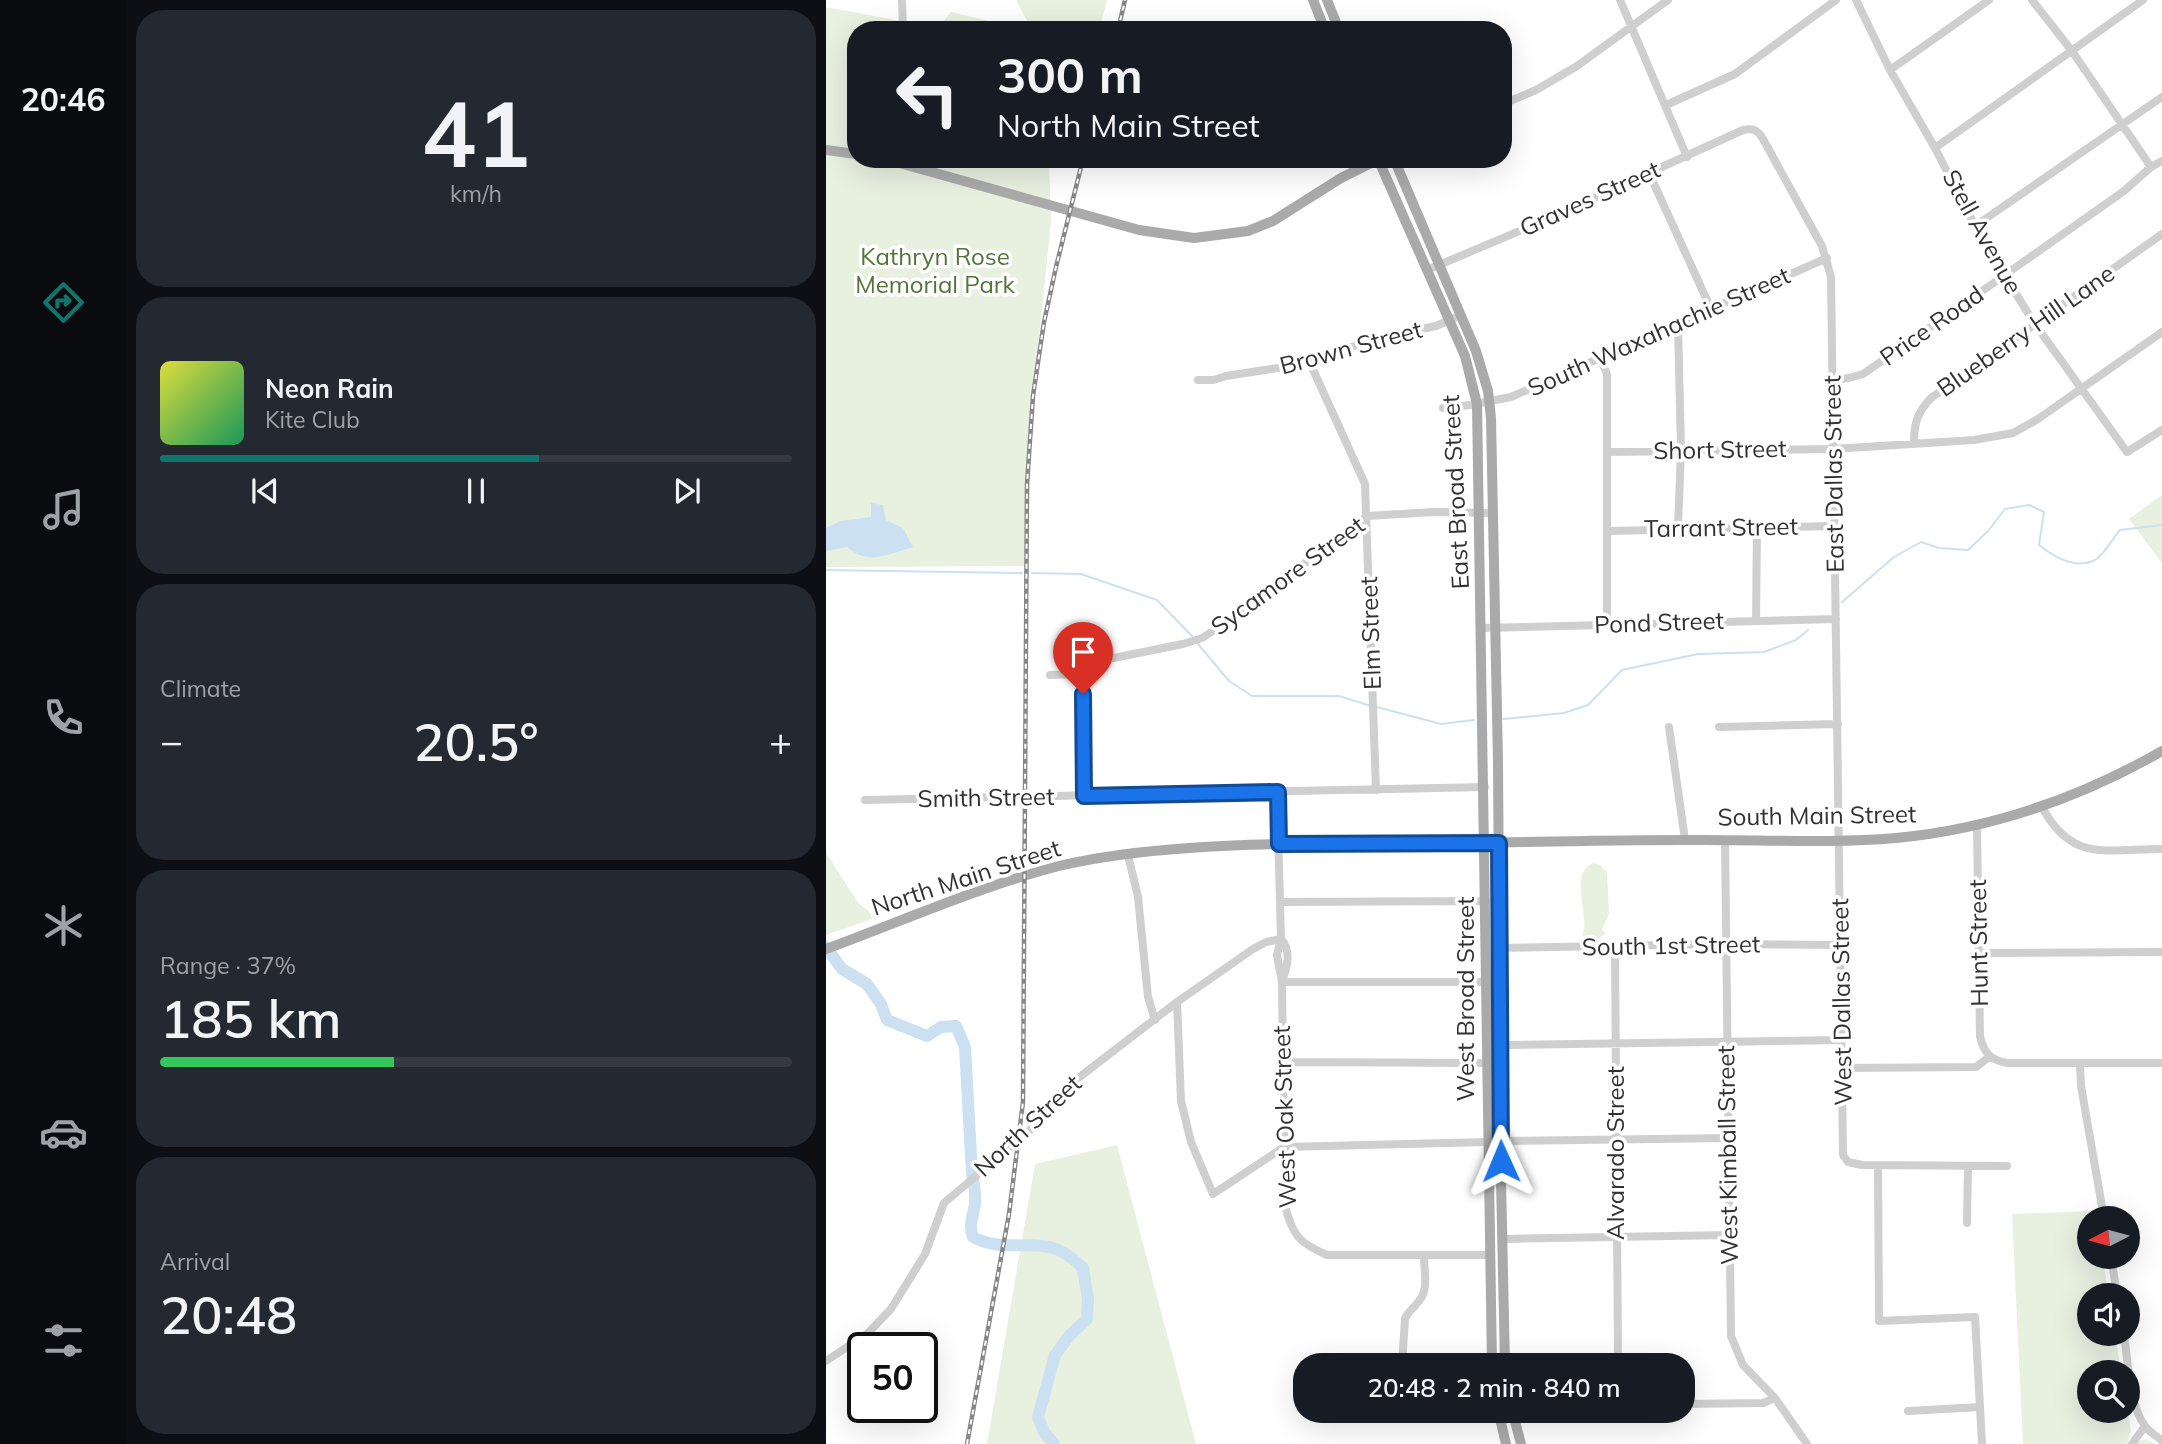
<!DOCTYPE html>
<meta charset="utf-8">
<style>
:root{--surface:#171b24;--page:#242831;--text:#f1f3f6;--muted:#9ea1a6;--line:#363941;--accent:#0f766e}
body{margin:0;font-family:Mulish,sans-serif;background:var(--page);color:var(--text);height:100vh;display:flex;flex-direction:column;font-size:26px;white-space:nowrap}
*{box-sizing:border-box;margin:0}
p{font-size:23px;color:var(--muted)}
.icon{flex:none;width:38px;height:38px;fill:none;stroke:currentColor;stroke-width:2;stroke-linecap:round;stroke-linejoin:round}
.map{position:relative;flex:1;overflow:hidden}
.side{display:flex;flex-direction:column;gap:10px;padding:10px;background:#0d0f14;width:700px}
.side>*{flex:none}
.guide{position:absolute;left:21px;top:21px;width:665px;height:147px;border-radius:28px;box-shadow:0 7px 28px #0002;background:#171b24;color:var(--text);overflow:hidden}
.needle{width:46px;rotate:264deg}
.fabs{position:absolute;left:1251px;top:1206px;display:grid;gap:14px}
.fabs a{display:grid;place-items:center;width:63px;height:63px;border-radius:50%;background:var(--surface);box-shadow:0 7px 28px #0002;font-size:35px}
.speed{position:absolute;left:21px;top:1332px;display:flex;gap:14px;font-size:35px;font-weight:700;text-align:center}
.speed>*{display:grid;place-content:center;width:91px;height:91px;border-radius:50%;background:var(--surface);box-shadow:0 7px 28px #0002;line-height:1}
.speed .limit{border:4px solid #111;border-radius:10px;background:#fff;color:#111}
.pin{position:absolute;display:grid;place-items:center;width:60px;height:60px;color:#fff;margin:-72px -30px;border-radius:50% 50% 50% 0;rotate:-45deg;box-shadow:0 0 7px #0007}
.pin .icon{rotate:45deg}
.me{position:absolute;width:77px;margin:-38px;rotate:359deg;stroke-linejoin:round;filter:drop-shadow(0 0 5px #0008)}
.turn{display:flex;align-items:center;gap:24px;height:147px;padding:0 35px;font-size:32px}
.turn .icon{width:91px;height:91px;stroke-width:2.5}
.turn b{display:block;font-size:49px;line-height:60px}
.big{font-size:52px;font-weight:600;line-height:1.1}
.side .tile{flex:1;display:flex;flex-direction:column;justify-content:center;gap:10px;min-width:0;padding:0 24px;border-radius:28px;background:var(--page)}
.side .dial{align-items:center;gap:0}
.dial b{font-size:91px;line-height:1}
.song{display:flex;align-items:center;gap:21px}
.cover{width:84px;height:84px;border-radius:10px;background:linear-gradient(135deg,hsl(60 70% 55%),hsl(150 70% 35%))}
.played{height:7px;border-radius:4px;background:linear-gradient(90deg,var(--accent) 60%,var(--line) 60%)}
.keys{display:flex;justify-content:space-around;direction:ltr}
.heat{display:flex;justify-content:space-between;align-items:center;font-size:38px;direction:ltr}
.charge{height:10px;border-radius:5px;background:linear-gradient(90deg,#34c759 37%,var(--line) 0)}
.trip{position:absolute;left:467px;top:1353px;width:402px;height:70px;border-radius:28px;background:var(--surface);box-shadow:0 7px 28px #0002;font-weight:600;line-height:70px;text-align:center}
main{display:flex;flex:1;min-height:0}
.tab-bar{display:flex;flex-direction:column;width:126px;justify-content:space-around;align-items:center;background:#090b0e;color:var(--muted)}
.tab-bar .icon{width:49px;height:49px}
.tab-bar .active{color:var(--accent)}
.tab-bar b{font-size:32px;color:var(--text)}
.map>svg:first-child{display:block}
</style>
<main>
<nav class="tab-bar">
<b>20:46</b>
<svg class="icon active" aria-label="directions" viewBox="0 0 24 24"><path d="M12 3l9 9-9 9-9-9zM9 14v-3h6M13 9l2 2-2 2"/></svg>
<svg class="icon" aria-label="music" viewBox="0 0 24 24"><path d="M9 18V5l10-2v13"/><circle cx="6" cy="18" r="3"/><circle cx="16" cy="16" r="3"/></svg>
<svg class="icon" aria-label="phone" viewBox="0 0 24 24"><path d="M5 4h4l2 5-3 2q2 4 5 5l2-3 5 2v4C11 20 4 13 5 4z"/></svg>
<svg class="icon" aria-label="climate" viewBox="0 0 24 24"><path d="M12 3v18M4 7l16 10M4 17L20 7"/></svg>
<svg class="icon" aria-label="car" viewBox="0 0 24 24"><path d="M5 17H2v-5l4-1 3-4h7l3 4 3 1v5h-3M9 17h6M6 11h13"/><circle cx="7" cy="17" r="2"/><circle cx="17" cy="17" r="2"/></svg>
<svg class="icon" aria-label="filters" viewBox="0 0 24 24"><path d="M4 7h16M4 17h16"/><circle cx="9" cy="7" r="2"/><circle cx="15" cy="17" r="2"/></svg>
</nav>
<section class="side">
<div class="tile dial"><b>41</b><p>km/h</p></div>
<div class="tile">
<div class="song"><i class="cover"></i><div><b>Neon Rain</b><p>Kite Club</p></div></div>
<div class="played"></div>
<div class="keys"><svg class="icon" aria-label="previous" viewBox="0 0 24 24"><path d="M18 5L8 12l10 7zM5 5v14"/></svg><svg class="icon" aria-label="pause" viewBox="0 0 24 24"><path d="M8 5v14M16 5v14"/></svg><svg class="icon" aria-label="next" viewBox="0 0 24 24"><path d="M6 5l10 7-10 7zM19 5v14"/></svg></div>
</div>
<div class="tile"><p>Climate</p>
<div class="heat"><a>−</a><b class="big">20.5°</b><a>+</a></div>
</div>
<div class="tile"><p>Range · 37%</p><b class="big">185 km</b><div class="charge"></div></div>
<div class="tile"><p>Arrival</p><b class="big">20:48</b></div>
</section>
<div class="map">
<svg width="1336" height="1444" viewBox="0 0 1336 1444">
<rect width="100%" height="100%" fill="#fff"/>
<path fill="#e8f0e0" d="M 190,0 L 281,0 L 273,30 L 206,30 Z
M 0,7 L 112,28 L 125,12 L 201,30 L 30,30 L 30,159 L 223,159 L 225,222 L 207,396 L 201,566 L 0,567 Z
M 1336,495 L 1336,563 L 1303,519 Z
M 0,853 L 33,904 L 43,911 L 46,919 L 0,935 Z
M 768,863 L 774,865 L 781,872 L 783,914 L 776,930 L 780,934 L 768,940 L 756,936 C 766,918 740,872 768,863 Z
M 291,1145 L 370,1444 L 161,1444 L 209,1164 Z
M 1269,1211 L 1270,1218 L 1264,1218 L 1264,1256 L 1276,1257 L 1283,1295 L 1264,1295 L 1264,1334 L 1289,1334 L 1295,1372 L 1264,1372 L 1264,1410 L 1302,1411 L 1305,1431 L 1301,1444 L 1322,1439 L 1328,1444 L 1197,1444 L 1186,1214 Z"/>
<path fill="#cbe1f1" d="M 45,503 L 57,505 L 60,520 L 77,528 L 87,547 C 62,554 43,566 21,547 L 0,551 L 0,528 L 14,521 L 45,517 Z"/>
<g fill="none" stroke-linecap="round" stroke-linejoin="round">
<path stroke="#cbe1f1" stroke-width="2" d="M 0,570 L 196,573
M 206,573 L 255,574 L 331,600 L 366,636
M 1016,602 L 1068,557 L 1095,542 L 1113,548 L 1142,550 L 1162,531 L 1179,509 L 1203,505 L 1218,512 L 1213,545 C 1228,557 1249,570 1269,560 C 1278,555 1287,538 1294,530 L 1336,525
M 372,644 L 403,681 L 426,696 L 513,696 L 545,706
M 551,707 L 615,724 L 648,720
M 677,719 L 738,713 L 762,705 L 796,670 L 872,654 L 938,652 L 970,640 L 982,630"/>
<path stroke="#cbe1f1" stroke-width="12" d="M 0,947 L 16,969 L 41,984 L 55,1004 L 61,1020 L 101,1036 L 115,1027 L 130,1026 L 139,1047 L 146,1174 C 148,1183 150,1192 149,1203 C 148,1215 142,1225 147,1237 C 173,1251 197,1242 224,1247 C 237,1250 248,1259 257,1268 L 262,1299 L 261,1319 L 244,1335 L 229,1355 L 212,1417 L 218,1432 L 228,1444"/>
<path stroke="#cfcfcf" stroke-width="8" d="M 76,0 L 77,30
M 794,0 L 861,157
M 1030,0 L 1064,70 L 1109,148 L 1149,226 L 1178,275 L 1209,324 L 1301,452 L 1336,430
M 1206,0 L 1246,51 L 1325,167
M 1064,70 L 1163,0
M 677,104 L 710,90 L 751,66 L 842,0
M 840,105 L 909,74 L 1010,0
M 1109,148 L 1317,0
M 823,173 L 885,309
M 1149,226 L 1336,97
M 601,270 L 722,219 L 917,130 C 927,128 932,130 937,139 L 996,246 L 1005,277 L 1017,1155 L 1022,1162 L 1036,1165 L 1181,1166
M 852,324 L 855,450 L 852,528
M 774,358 L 781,374 L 781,624
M 484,363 L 539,484 L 550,790
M 372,380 L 388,380 L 400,376 L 484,363 L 519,349 L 551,339 L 610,326 L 635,315
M 1006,380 L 1023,378 L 1037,374 L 1125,313 L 1298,191 L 1325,167 L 1336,161
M 617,408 L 644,405 L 685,397 L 1001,258
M 1088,443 C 1088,423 1091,413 1105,398 L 1336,234
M 781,452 L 1007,449 L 1148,440 L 1187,433 L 1212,419 L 1336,332
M 782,531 L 1008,526
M 930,620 L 931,527
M 656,628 L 1010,619
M 224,675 L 257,674
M 843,727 L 859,840
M 893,727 L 1012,724
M 451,792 L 455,939 L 451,955 L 456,982 L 459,1206 C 467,1236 473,1243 501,1255 L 665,1255
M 258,796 L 257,674 L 259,666 L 263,663 L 357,644 L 376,638 L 404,620 L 541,516 L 608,512 L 668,513
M 39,800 L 659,787
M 1216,807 C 1246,863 1280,849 1336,849
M 1151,826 L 1154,1036 C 1158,1053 1164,1060 1181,1063 L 1336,1063
M 899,840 L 905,1336 L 917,1365 L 949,1398 L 981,1444
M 302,855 L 312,897 L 322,997 L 329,1020
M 454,902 L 660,901
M 455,939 C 466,951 461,968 456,982
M 789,946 L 792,1360
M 673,948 L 900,944 L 1016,945
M 1153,953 L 1336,952
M 456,982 L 660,982
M 351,1002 L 355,1101 L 365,1142 L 387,1194 L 458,1147 L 662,1142
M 675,1045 L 1017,1040
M 457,1062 L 660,1063
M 1254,1063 L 1255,1086 L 1278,1218
M 1017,1068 L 1150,1067 L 1163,1057
M 675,1141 L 903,1138
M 1052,1165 L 1053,1321 L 1149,1317 L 1156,1444
M 1141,1223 L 1142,1166
M 676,1239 L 904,1235
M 1285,1256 L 1291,1295
M 1298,1334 C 1302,1360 1303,1405 1319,1426 C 1323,1432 1331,1436 1336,1441
M 0,1361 L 41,1334 L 65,1309 L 99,1254 L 118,1203 L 209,1126 L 238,1089 L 351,1002 L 427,949 L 440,942 L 455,939
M 576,1365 L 579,1319 C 582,1311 588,1308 593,1301 C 603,1290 598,1270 598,1256
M 858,1404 L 937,1403 L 949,1398
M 1082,1411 L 1154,1407
M 1306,1444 L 1319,1426"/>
<path stroke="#aaa" stroke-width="10" d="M 487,0 L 499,30
M 501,0 L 513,30
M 0,150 L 30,154
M 59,159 L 313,230 L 368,238 L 422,231 L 447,221 L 515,178 L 553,159
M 552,159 L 639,356 L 651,404 L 666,1365
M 568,159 L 650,351 L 662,391 L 665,418 L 672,763 L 675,1180 L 679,1365
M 0,949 C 76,921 155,886 233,866 C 275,856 320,851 363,848 C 440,842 518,844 596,843 C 683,843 770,840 857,840 C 928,839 1000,844 1070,838 C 1164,829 1254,798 1336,751
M 672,1410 L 680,1444
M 686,1410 L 695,1444"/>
<g stroke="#878787" stroke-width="4.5">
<path id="rail" d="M 292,30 L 299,0
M 141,1444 L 183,1214 L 197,1102 L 201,484 L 207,396 L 218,322 L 230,267 L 257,159"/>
</g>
<use href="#rail" stroke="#fff" stroke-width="2" stroke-dasharray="5" stroke-linecap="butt"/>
</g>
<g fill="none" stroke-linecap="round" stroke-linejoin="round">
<g stroke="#114b97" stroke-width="18">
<path id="route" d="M 257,694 L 258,796 L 452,792 L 453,844 L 673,843 L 675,1161"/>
</g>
<use href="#route" stroke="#1a73e8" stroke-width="12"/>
</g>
<g text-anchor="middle" stroke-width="7" stroke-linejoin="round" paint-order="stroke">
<g font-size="24" fill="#323232" stroke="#fff">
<text transform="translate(764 199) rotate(-24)" y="8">Graves Street</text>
<text transform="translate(1156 232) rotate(61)" y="8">Stell Avenue</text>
<text transform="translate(1106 326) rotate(-35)" y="8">Price Road</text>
<text transform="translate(1200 331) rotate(-35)" y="8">Blueberry Hill Lane</text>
<text transform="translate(833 332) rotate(-24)" y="8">South Waxahachie Street</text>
<text transform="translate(525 348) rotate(-15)" y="8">Brown Street</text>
<text transform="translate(894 450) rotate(-1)" y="8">Short Street</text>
<text transform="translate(1008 474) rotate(-91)" y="8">East Dallas Street</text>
<text transform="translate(630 492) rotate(-93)" y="8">East Broad Street</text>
<text transform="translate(895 528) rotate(-1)" y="8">Tarrant Street</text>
<text transform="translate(462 576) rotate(-36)" y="8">Sycamore Street</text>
<text transform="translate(833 623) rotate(-2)" y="8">Pond Street</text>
<text transform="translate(545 633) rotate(-92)" y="8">Elm Street</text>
<text transform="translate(160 798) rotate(-1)" y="8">Smith Street</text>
<text transform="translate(991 816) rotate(-1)" y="8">South Main Street</text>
<text transform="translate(140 878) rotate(-18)" y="8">North Main Street</text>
<text transform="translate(1153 943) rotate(-91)" y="8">Hunt Street</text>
<text transform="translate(845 946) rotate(-1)" y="8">South 1st Street</text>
<text transform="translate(640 999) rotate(-90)" y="8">West Broad Street</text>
<text transform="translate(1016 1002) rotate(-91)" y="8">West Dallas Street</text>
<text transform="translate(459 1117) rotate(-92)" y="8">West Oak Street</text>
<text transform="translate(202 1126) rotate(-43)" y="8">North Street</text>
<text transform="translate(790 1153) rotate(-90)" y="8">Alvarado Street</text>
<text transform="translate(902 1155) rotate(-91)" y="8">West Kimball Street</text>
</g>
<g font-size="24" fill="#53743a" stroke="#fff">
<text x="109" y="265">Kathryn Rose<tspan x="109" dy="28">Memorial Park</tspan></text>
</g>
</g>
</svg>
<div class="fabs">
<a><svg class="needle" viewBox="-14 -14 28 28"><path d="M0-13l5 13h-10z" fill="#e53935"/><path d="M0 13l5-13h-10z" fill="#9ea1a6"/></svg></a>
<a><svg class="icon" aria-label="sound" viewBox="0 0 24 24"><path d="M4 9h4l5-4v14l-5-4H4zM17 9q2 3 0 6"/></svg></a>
<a><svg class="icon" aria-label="search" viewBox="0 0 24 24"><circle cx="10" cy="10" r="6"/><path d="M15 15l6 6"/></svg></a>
</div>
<div class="speed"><div class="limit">50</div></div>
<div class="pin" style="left:257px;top:694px;background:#d93025"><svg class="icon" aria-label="arrive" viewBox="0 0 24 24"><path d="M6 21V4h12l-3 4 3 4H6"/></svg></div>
<svg class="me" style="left:675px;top:1161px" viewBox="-20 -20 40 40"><path d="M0-17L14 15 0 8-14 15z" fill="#1a73e8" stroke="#fff" stroke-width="4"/></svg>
<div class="trip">20:48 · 2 min · 840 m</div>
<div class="guide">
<div class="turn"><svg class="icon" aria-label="left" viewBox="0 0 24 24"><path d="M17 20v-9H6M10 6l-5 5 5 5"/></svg><div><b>300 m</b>North Main Street</div></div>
</div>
</div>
</main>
